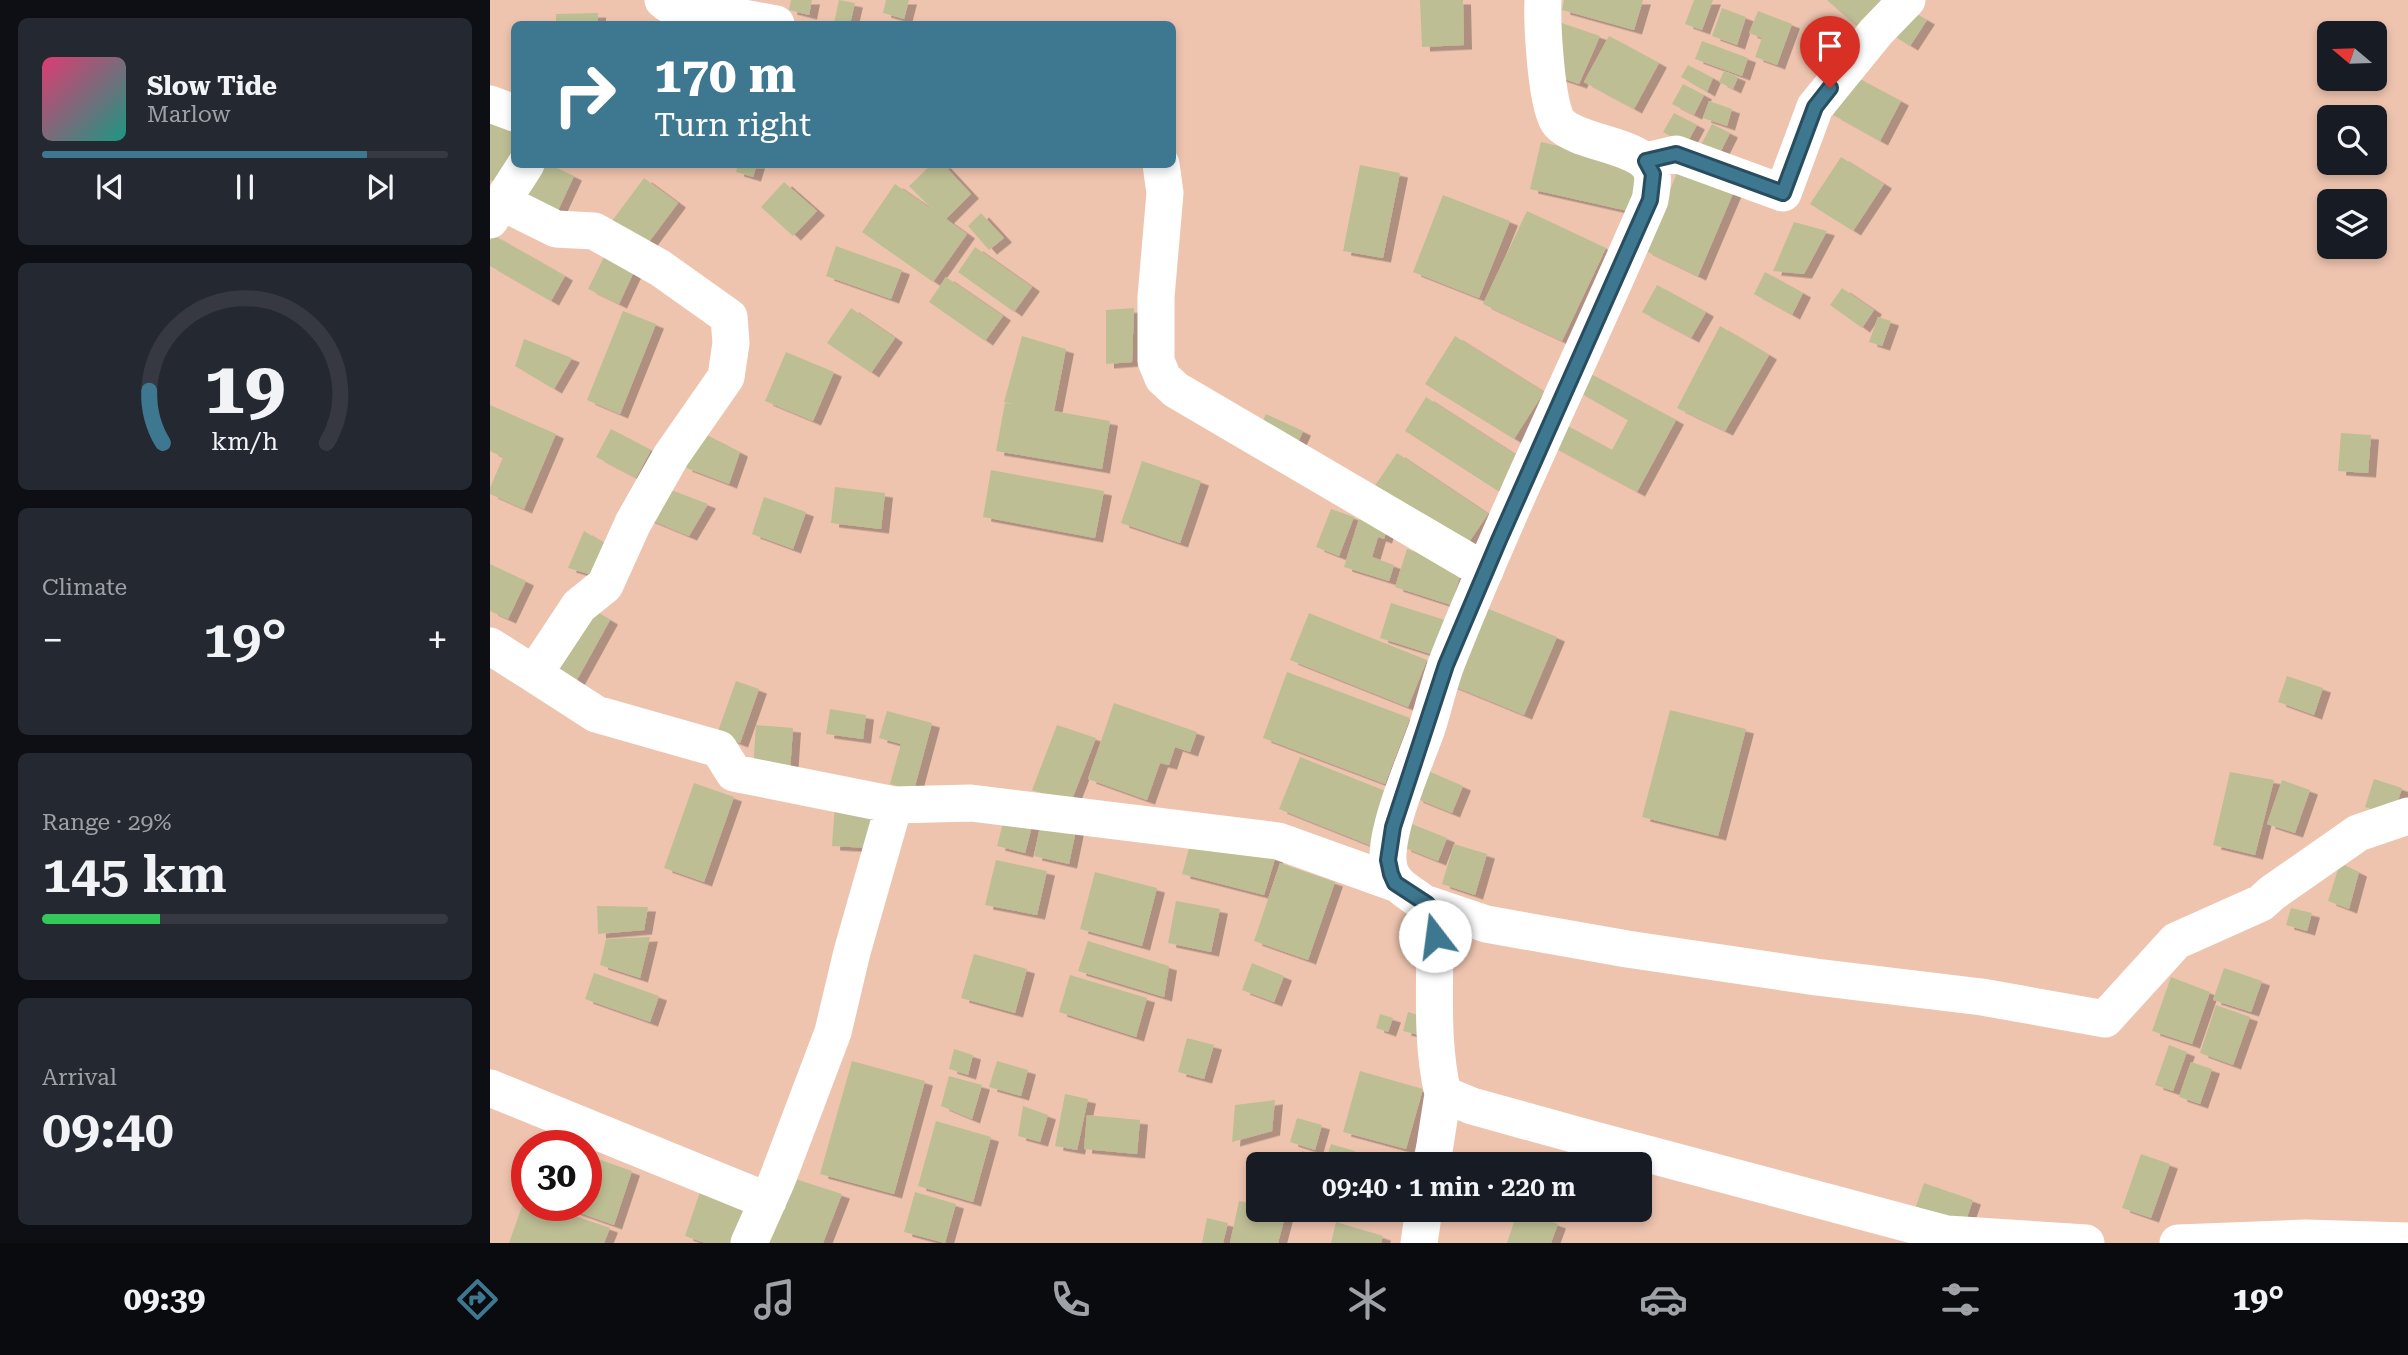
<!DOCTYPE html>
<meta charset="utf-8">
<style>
:root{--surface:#171b24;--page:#242831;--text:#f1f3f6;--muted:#9ea1a6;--line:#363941;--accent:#3d7790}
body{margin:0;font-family:"Roboto Serif",serif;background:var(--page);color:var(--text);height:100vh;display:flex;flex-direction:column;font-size:26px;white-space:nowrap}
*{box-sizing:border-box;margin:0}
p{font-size:23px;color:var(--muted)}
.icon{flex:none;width:38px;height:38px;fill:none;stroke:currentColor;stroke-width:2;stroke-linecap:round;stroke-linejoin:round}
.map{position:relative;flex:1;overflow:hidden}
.side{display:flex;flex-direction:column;gap:18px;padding:18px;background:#0d0f14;width:490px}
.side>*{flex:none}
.banner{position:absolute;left:21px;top:21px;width:665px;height:147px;border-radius:10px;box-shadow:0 4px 10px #0003;background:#3d7790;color:#fff;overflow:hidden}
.needle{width:46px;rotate:289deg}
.buttons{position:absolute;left:1827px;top:21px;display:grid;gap:14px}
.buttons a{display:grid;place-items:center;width:70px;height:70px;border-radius:10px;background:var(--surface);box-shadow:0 4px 10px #0003;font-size:35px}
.speed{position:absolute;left:21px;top:1130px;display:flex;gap:14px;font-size:35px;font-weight:700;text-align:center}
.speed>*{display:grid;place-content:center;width:91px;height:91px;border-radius:50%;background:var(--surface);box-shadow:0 4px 10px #0003;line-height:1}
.speed .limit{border:10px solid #d22;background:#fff;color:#111}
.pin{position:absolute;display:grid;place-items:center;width:60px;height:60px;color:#fff;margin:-72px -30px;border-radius:50% 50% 50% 0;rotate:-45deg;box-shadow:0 0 7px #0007}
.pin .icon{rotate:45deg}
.me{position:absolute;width:77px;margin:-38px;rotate:345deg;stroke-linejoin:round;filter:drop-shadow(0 0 5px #0008)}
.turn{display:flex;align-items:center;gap:24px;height:147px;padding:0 28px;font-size:32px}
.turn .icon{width:91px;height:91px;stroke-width:2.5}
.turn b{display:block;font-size:49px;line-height:60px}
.big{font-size:52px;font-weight:600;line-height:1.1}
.side .widget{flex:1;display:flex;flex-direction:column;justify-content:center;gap:10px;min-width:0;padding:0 24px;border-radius:10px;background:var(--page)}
.side .dial{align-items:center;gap:0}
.dial svg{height:182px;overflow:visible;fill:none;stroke:var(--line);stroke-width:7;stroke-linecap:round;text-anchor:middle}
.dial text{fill:var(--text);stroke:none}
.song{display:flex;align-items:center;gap:21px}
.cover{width:84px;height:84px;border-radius:10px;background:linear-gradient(135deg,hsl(340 70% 55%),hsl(170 70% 35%))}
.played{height:7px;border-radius:4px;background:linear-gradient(90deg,var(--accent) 80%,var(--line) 80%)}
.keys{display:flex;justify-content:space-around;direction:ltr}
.heat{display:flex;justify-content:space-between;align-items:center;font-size:38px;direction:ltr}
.charge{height:10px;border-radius:5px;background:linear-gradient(90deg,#34c759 29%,var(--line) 0)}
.trip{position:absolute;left:756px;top:1152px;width:406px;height:70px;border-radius:10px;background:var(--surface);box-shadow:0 4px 10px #0003;font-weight:600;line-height:70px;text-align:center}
.tab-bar{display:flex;height:112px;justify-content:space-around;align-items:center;background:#090b0e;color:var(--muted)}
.tab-bar .icon{width:49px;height:49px}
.tab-bar .on{color:var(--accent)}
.tab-bar b{font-size:32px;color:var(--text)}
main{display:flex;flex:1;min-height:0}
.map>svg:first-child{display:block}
</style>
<main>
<section class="side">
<div class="widget">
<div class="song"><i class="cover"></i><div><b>Slow Tide</b><p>Marlow</p></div></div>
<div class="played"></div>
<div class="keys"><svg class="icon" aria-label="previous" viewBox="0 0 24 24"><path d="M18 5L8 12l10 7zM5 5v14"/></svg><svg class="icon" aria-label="pause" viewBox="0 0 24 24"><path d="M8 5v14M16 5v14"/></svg><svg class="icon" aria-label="next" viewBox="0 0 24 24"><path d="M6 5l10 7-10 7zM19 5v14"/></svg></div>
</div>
<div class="widget dial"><svg viewBox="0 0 100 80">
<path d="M14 69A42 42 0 1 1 86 69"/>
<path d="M14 69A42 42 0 0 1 8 46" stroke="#3d7790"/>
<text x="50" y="56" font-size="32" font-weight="700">19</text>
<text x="50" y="72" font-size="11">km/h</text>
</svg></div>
<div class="widget"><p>Climate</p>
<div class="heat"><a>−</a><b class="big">19°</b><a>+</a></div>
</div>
<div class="widget"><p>Range · 29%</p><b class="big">145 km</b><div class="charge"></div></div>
<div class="widget"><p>Arrival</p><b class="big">09:40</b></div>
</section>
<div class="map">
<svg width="1918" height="1243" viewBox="0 0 1918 1243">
<defs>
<filter id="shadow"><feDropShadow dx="8" dy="4.5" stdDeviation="0" flood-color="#0004"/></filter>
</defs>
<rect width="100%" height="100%" fill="#eec4af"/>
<path fill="#bebe95" filter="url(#shadow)" d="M 301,0 L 322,0 L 319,15 L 299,10 Z
M 349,0 L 365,3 L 360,24 L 344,23 Z
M 396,0 L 419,0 L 414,19 L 393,13 Z
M 930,0 L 973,0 L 974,45 L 932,47 Z
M 1074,0 L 1153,0 L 1144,30 L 1072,10 Z
M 1204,0 L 1223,0 L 1212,30 L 1195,24 Z
M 1337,0 L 1397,0 L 1373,32 Z
M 1232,8 L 1256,17 L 1247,45 L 1222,36 Z
M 1419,10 L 1437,20 L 1420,46 L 1404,36 Z
M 1268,11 L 1302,24 L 1287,65 L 1265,57 L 1272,38 L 1259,33 Z
M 108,13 L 108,24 L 66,24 L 66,14 Z
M 1060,19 L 1110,36 L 1089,84 L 1065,76 Z
M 1119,36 L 1169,63 L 1144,109 L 1094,82 Z
M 1212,41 L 1258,58 L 1252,76 L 1205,59 Z
M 1198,65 L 1223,78 L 1217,92 L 1191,77 Z
M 1234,71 L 1248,77 L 1243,89 L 1229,82 Z
M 1364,76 L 1411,101 L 1390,141 L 1343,115 Z
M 1193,84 L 1214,95 L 1204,115 L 1182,104 Z
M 1219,101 L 1242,109 L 1237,126 L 1213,118 Z
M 0,103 L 24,114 L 24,154 L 6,182 L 0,180 Z
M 1184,113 L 1207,125 L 1196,145 L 1173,132 Z
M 1222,124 L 1240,133 L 1229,155 L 1211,145 Z
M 1051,142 L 1148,164 L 1138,211 L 1040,189 Z
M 1351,157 L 1394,184 L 1363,231 L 1320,204 Z
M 52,164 L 58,164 L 84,176 L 65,217 L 34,202 Z
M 248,164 L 267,164 L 263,177 L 246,172 Z
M 442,164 L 453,164 L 481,194 L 456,219 L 477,234 L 443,282 L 372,232 L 405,184 L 444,211 L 419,186 Z
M 1191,164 L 1247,184 L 1208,276 L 1154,250 Z
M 870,165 L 910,173 L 893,258 L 853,251 Z
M 154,178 L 188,203 L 150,254 L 116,229 Z
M 294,182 L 327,211 L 303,236 L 271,207 Z
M 953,195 L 1020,221 L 989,298 L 923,272 Z
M 1037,211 L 1116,248 L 1072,341 L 993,304 Z
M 491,213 L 514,238 L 499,250 L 478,226 Z
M 1304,222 L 1337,231 L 1314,274 L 1283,271 Z
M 3,235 L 75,276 L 61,301 L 0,266 L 0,241 Z
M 346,246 L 412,270 L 401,299 L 336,276 Z
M 485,247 L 542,287 L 524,312 L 468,272 Z
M 118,249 L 148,263 L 129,304 L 98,289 Z
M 1275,272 L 1313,293 L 1302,315 L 1264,294 Z
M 456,277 L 513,316 L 495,341 L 439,302 Z
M 1167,285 L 1216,312 L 1201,338 L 1152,312 Z
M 1352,288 L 1384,310 L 1372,328 L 1340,305 Z
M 361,308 L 405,338 L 381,373 L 337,343 Z
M 644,308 L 642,362 L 616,364 L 616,310 Z
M 133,311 L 166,324 L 130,414 L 97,400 Z
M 1388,317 L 1401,321 L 1392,346 L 1379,342 Z
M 1230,326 L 1279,355 L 1235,431 L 1187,408 Z
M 532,336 L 576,349 L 564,411 L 620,421 L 612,469 L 506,451 L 515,403 L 522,404 L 514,402 Z
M 965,336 L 1054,392 L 1024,439 L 935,384 Z
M 34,339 L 82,358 L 64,389 L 25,366 Z
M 296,352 L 344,372 L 323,421 L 275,401 Z
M 1097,372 L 1186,420 L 1147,492 L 1058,444 L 1070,422 L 1122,450 L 1138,420 L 1087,391 Z
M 936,397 L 1029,457 L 1008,491 L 915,431 Z
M 0,405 L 66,434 L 34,509 L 0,494 L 0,488 L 13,457 L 0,451 Z
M 776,414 L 813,431 L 806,447 L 768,431 Z
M 121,429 L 161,450 L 146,478 L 106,457 Z
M 211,432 L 250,452 L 239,484 L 194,467 Z
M 1851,433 L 1881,435 L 1878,473 L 1848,471 Z
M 907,453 L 998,514 L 973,551 L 882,490 Z
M 652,461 L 711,481 L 690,543 L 631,523 Z
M 501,470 L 614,491 L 605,538 L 493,517 Z
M 168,485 L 218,504 L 199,536 L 151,516 Z
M 345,487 L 395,493 L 391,529 L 341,523 Z
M 274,497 L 316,512 L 303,549 L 262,534 Z
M 841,509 L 864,517 L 849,556 L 826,547 Z
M 869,519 L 898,527 L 894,539 L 888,537 L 882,557 L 904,565 L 899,581 L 854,567 Z
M 94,531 L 121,547 L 109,577 L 78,568 Z
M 917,549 L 973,567 L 961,605 L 905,587 Z
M 0,564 L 36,581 L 18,619 L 0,611 Z
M 901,603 L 955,620 L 944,655 L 890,638 Z
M 989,605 L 1067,637 L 1034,715 L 956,683 Z
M 98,607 L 120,620 L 82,689 L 60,677 Z
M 819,613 L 937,660 L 918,707 L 800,660 Z
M 797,672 L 920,718 L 895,784 L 773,738 Z
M 1797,676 L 1833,688 L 1824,715 L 1788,702 Z
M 246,681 L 269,689 L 250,743 L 227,734 Z
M 624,703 L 707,732 L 700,752 L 685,747 L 679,765 L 670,763 L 657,800 L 598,779 Z
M 340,709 L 376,715 L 373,739 L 336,734 Z
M 1180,710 L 1256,729 L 1228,836 L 1152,817 Z
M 397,711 L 442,723 L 424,790 L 400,784 L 411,744 L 389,738 Z
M 266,725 L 303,728 L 300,771 L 263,768 Z
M 567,725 L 606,738 L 581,802 L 542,790 Z
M 810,757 L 908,796 L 887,848 L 789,809 Z
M 936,770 L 973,786 L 962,813 L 925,798 Z
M 1740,772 L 1784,780 L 1765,855 L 1723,845 Z
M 1884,779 L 1912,788 L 1903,817 L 1875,807 Z
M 1792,780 L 1820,790 L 1805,833 L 1777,824 Z
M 204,783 L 244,797 L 214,882 L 174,868 Z
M 345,803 L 382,805 L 379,848 L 342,846 Z
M 515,815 L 543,822 L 535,853 L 507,846 Z
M 552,817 L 587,825 L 579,864 L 544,856 Z
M 922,824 L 957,838 L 948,861 L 913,847 Z
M 703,833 L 788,849 L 774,895 L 692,874 Z
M 964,844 L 997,854 L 985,895 L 952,884 Z
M 506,860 L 557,871 L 547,915 L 495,905 Z
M 790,863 L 845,882 L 818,960 L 764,941 Z
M 1850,863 L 1869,872 L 1859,909 L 1838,901 Z
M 605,872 L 667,888 L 652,946 L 590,929 Z
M 686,901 L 730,909 L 721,952 L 678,943 Z
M 107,906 L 158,907 L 154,930 L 108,934 Z
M 1801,908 L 1822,913 L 1817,931 L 1796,925 Z
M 160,937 L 150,978 L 110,965 L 116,939 Z
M 598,941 L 679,966 L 674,997 L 588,971 Z
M 484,954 L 537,969 L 525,1013 L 471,998 Z
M 762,963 L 794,976 L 784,1002 L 752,990 Z
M 1734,968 L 1772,981 L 1761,1012 L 1723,1000 Z
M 104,973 L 169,996 L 160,1022 L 95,999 Z
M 580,975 L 657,998 L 646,1037 L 569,1012 Z
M 1681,977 L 1720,992 L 1702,1044 L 1662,1031 Z
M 1726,1005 L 1760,1017 L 1743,1065 L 1710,1053 Z
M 918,1012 L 938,1018 L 933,1036 L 913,1031 Z
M 890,1014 L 903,1018 L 898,1032 L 886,1028 Z
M 697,1038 L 724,1045 L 714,1079 L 688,1072 Z
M 1679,1045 L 1697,1052 L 1683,1091 L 1665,1085 Z
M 464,1049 L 483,1055 L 478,1075 L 459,1069 Z
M 362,1061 L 435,1081 L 404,1194 L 330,1174 Z
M 507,1061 L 538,1070 L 531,1096 L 499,1087 Z
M 1701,1062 L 1722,1069 L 1710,1104 L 1689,1097 Z
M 870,1071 L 933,1089 L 916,1149 L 853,1132 Z
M 459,1076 L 492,1085 L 482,1119 L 451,1106 Z
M 575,1094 L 598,1099 L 587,1150 L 565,1146 Z
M 785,1100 L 782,1131 L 742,1142 L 745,1105 Z
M 533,1106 L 558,1115 L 550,1142 L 528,1136 Z
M 597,1115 L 650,1120 L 647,1154 L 594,1149 Z
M 807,1118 L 832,1125 L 825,1150 L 800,1142 Z
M 446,1121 L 501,1137 L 483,1202 L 428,1186 Z
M 841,1144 L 865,1151 L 862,1164 L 835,1164 Z
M 812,1151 L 829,1156 L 827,1164 L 809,1163 Z
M 1651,1154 L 1680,1164 L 1661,1218 L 1632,1208 Z
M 96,1155 L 142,1171 L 124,1225 L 70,1206 L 96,1206 Z
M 296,1176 L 352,1194 L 333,1243 L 265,1243 Z
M 1434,1183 L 1483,1200 L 1474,1226 L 1425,1209 Z
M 212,1186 L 260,1203 L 245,1243 L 215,1243 L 195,1236 Z
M 425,1192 L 466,1204 L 455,1243 L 414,1232 Z
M 36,1195 L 37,1206 L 56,1206 L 120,1228 L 114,1243 L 19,1243 Z
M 749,1201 L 768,1204 L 768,1209 L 797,1209 L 788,1243 L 740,1243 Z
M 1028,1210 L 1068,1224 L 1061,1243 L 1017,1243 Z
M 717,1218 L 738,1223 L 733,1243 L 712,1243 Z
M 846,1222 L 893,1236 L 891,1243 L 841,1243 Z"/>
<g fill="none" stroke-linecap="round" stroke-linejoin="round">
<path stroke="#fff" stroke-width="37" d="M 173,0 L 178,4 L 286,24
M 1053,0 C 1052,22 1056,109 1069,123 C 1089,145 1155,144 1162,173 C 1164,181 1161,192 1160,200 C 1094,354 1019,505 957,662 C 949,683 944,706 937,728 C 925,762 897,824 898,859 C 898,889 928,893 944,913 C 947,973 939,1035 953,1094 L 982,1106 L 1101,1139 L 1457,1234 L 1596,1243
M 0,104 L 24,113
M 1156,161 L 1186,154 L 1293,193 L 1325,107 L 1386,32 L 1417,0
M 671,164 L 675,193 L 666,297 L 666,361 L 673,378 L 686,390 L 995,571
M 0,220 L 36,164
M 0,646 L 44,674 L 89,606 L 115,585 L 143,523 L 181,456 L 236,377 L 241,343 L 239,317 L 170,268 L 104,231 L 66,229 L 12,202
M 44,674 L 106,714 L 229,749 L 244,773 L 404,805
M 937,904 L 996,924 L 1137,949 L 1326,977 L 1492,997 L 1615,1019 L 1686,941 L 1771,903 L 1782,893 L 1868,833 L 1918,816
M 0,1088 L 278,1201
M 942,1164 L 953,1094
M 259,1243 L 287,1180 L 343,1032 L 362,952 L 404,805 L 481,803 L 788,841 L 905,883
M 929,1243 L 934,1209
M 1688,1243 L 1815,1238 L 1918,1241"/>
</g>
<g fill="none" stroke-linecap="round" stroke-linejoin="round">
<g stroke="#284d5e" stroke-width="18">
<path id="route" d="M 945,936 L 944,913 L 937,904 L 905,883 L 901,874 L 898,860 L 903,827 L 956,665 L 1009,540 L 1160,200 L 1163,174 L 1156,161 L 1186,154 L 1293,193 L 1325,107 L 1340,88"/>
</g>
<use href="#route" stroke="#3d7790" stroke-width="12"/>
</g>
</svg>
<div class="buttons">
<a><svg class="needle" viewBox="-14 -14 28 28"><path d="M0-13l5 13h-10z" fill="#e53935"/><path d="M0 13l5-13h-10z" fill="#9ea1a6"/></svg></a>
<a><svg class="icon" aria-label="search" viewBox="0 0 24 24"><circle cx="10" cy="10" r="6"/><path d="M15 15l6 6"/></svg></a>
<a><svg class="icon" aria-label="layers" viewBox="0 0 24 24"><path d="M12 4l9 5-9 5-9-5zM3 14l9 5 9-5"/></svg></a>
</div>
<div class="speed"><div class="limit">30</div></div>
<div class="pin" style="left:1340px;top:88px;background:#d93025"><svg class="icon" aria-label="arrive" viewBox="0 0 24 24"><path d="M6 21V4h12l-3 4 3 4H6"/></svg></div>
<svg class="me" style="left:945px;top:936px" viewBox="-20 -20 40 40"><circle r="19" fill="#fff"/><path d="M0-13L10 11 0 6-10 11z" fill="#3d7790"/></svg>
<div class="trip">09:40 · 1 min · 220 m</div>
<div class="banner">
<div class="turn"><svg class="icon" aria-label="right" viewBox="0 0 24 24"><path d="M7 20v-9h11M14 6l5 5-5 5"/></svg><div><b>170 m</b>Turn right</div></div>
</div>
</div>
</main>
<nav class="tab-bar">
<b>09:39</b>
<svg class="icon on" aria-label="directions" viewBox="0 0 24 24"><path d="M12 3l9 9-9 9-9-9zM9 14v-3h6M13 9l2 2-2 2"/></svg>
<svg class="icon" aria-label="music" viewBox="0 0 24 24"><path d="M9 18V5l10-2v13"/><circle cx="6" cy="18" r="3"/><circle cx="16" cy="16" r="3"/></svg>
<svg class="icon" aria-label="phone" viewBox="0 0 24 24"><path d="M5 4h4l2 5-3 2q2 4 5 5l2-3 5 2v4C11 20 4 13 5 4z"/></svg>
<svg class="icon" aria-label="climate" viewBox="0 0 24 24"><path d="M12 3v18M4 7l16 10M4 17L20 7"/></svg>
<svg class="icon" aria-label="car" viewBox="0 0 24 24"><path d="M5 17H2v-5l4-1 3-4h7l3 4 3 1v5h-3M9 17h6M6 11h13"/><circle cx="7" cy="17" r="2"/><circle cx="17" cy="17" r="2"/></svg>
<svg class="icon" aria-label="filters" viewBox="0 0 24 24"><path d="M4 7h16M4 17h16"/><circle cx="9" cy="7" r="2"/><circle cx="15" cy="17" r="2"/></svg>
<b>19°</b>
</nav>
